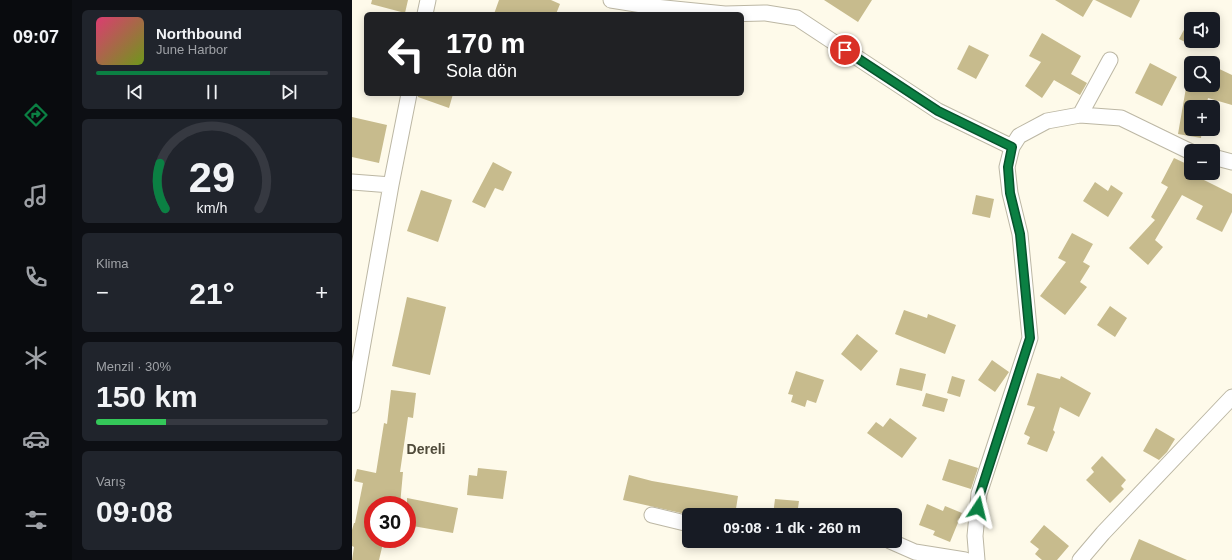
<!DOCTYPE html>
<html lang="tr">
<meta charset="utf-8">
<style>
:root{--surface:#171b24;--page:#20242c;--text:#f1f3f6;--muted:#9ea1a6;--line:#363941;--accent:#0b8043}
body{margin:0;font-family:Arial,sans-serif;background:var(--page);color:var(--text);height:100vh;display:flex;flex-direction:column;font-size:15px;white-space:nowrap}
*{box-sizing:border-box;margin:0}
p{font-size:13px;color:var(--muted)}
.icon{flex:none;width:22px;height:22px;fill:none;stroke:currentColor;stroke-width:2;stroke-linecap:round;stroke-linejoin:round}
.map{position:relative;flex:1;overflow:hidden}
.sheet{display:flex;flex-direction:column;gap:10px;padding:10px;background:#0d0f14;width:280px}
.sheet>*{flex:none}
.hud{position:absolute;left:12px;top:12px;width:380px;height:84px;border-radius:6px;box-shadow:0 2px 10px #0003;background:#202124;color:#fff;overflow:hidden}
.buttons{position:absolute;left:832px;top:12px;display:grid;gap:8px}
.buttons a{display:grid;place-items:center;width:36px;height:36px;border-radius:6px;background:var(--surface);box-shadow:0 2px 10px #0003;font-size:20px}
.speed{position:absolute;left:12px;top:496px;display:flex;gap:8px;font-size:20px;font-weight:700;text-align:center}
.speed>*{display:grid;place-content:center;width:52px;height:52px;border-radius:50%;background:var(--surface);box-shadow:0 2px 10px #0003;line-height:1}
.speed .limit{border:6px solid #d22;background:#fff;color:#111}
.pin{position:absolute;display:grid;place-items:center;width:34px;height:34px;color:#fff;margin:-17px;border:2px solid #fff;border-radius:50%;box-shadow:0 1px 4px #0007}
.me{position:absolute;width:44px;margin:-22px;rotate:10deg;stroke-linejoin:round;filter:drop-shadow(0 0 3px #0008)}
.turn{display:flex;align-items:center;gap:14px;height:84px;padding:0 16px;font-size:18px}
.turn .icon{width:52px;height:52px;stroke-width:2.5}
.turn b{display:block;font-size:28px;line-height:34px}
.big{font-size:30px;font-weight:800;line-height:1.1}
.sheet .widget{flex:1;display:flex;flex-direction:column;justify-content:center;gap:6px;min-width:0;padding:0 14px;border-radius:6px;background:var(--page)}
.sheet .dial{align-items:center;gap:0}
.dial svg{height:104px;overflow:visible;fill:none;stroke:var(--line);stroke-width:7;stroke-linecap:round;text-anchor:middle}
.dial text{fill:var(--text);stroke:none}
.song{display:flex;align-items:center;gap:12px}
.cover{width:48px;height:48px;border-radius:6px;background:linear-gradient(135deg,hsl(340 70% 55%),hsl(80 70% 35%))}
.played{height:4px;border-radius:2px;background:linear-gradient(90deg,var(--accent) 75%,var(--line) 75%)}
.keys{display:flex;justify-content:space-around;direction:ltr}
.heat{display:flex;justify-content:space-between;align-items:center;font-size:22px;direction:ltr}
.charge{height:6px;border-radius:3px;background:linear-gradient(90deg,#34c759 30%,var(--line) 0)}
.trip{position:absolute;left:330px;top:508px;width:220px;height:40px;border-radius:6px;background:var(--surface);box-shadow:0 2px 10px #0003;font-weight:800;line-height:40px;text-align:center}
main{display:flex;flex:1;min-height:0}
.tab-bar{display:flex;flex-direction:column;width:72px;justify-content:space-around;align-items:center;background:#090b0e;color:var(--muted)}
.tab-bar .icon{width:28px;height:28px}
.tab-bar .active{color:var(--accent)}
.tab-bar b{font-size:18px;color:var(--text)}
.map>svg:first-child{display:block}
</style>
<main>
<nav class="tab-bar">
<b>09:07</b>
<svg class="icon active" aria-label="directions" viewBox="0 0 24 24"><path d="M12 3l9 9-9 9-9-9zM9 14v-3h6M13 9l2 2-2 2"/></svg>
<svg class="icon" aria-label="music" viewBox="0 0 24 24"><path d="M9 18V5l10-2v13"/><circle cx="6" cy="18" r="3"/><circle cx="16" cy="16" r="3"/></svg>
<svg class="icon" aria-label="phone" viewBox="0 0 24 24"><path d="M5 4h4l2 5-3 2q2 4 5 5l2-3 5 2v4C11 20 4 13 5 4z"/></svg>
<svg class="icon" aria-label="climate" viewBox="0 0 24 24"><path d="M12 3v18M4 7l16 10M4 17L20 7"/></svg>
<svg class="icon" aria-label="car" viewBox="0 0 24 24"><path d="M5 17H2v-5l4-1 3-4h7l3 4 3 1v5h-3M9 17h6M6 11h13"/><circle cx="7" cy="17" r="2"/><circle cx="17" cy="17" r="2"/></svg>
<svg class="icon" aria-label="filters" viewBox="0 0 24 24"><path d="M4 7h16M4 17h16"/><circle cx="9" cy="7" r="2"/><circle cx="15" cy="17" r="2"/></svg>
</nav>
<section class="sheet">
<div class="widget">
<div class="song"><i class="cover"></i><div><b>Northbound</b><p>June Harbor</p></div></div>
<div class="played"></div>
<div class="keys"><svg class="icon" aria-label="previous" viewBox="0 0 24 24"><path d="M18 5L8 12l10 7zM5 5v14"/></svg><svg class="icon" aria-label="pause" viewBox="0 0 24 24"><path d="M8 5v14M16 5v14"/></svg><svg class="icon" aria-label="next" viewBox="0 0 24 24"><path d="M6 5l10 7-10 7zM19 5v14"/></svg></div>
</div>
<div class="widget dial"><svg viewBox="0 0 100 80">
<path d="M14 69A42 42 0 1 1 86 69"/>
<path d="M14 69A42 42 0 0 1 10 34" stroke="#0b8043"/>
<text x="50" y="56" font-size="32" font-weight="700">29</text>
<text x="50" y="72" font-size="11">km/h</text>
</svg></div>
<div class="widget"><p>Klima</p>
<div class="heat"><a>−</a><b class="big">21°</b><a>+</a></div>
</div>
<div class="widget"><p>Menzil · 30%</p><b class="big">150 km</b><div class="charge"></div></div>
<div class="widget"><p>Varış</p><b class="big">09:08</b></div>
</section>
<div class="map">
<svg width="880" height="560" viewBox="0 0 880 560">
<rect width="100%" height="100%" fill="#fefaea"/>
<path fill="#c7bb8d" d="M 20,0 L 56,0 L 53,13 L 19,4 Z
M 147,0 L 199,0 L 208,4 L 204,14 L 142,14 Z
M 472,0 L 520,0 L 506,22 Z
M 703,0 L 741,0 L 731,17 Z
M 743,0 L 788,0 L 779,18 Z
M 840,15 L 848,19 L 839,19 L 839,41 L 843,41 L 841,46 L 827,39 Z
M 690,33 L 729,56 L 719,74 L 735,83 L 728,95 L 702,80 L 690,98 L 673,86 L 689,62 L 677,56 Z
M 617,45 L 637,55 L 624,79 L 605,69 Z
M 798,63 L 825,77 L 810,106 L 783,93 Z
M 861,66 L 880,75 L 880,105 L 856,98 L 854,107 L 839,107 L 839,129 L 850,129 L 849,138 L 826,134 L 835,82 L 838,84 L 839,83 L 839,85 L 861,85 Z
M 66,94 L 101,94 L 97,108 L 66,97 Z
M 0,117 L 35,125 L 27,163 L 0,157 Z
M 822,158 L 839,166 L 839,173 L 851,173 L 848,178 L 880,194 L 880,212 L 870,232 L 844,219 L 851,206 L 830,195 L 803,240 L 811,247 L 796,265 L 777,248 L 803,220 L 799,217 L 816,187 L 809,183 Z
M 141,162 L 160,172 L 151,191 L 143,188 L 133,208 L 120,202 Z
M 743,182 L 756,191 L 759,185 L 771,193 L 756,217 L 731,201 Z
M 69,190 L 100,200 L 86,242 L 55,231 Z
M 624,195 L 642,199 L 638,218 L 620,214 Z
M 720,233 L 741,244 L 731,262 L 738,266 L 728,282 L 735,287 L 713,315 L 688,296 L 714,262 L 706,258 Z
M 55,297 L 94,307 L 78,375 L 40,366 Z
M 758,306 L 775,318 L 763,337 L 745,325 Z
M 552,310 L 575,318 L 576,314 L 604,325 L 593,354 L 543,334 Z
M 505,334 L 526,351 L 509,371 L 489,354 Z
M 640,360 L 657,372 L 643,392 L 626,380 Z
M 548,368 L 574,374 L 570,391 L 544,385 Z
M 444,371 L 472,380 L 464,403 L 455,400 L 453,407 L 439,402 L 441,395 L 436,394 Z
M 685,373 L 708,379 L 709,376 L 739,393 L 727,417 L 708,407 L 701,430 L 703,432 L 695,452 L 675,444 L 678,437 L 672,434 L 683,407 L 675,405 Z
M 600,376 L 613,380 L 608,397 L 595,393 Z
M 39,390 L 64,393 L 61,418 L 56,417 L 48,472 L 51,472 L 48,505 L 21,505 L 21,539 L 32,539 L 27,560 L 0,560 L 2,547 L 0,546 L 0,530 L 2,523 L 3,523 L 11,483 L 2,481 L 5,469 L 24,473 L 32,423 L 35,424 Z
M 574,393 L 596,399 L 592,412 L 570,406 Z
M 538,418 L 565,438 L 550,458 L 515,433 L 524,422 L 531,427 Z
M 804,428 L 823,439 L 815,452 L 807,460 L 791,451 Z
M 750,456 L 774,480 L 769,486 L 772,489 L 758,503 L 734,480 L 742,472 L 739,468 Z
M 597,459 L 626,468 L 619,489 L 590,480 Z
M 126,468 L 155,471 L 151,499 L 115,495 L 117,475 L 125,476 Z
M 277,475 L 300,481 L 386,496 L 383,515 L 338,515 L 271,500 Z
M 55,498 L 106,508 L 101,533 L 55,525 Z
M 423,499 L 447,501 L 445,515 L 421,515 Z
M 575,504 L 591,511 L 593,506 L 610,513 L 598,542 L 581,535 L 583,531 L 567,525 Z
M 692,525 L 717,546 L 705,560 L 690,560 L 683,554 L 687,549 L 678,542 Z
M 787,539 L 835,560 L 778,560 Z"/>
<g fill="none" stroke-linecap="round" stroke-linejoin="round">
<g stroke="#bcb7a4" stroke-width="17">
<path id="minor" d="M 259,0 L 303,7 L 373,14 L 414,13 L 445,18 L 586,111 L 660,147
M 73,14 L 76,0
M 728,115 L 758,60
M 861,157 L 880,162
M 0,182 L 39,185
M 0,405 L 39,185 L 57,94
M 300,515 L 337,524
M 538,541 L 563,552 L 613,560
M 625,560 L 623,536 L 627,494 L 678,338 L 668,234 L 658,193 L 655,167 L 660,147 L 667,136 L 695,121 L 728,115 L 769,118 L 839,152
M 728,560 L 751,533 L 880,397"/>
</g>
<use href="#minor" stroke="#fff" stroke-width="15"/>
</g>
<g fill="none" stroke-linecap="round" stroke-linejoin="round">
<g stroke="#07532c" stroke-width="10">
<path id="route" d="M 493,50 L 586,111 L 660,147 L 656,167 L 658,193 L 668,234 L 678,338 L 628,494 L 626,508"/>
</g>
<use href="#route" stroke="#0b8043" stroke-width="7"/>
</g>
<g text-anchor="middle" stroke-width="3.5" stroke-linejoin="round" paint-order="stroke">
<g font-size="14" font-weight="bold" fill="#4f4a3a" stroke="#fefaea">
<text x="74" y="454">Dereli</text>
</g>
</g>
</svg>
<div class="buttons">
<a><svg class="icon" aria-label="sound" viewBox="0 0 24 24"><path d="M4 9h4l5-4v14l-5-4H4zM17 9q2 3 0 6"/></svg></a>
<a><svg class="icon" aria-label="search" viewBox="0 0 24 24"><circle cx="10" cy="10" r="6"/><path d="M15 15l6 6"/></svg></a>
<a>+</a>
<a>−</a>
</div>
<div class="speed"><div class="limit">30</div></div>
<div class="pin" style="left:493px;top:50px;background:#d93025"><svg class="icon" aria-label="arrive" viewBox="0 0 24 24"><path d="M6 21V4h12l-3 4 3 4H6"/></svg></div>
<svg class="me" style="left:626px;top:508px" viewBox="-20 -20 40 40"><path d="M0-17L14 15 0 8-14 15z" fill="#0b8043" stroke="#fff" stroke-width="4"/></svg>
<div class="trip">09:08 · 1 dk · 260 m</div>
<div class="hud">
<div class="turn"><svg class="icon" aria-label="left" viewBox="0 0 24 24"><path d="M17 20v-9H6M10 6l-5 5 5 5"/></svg><div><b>170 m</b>Sola dön</div></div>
</div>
</div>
</main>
